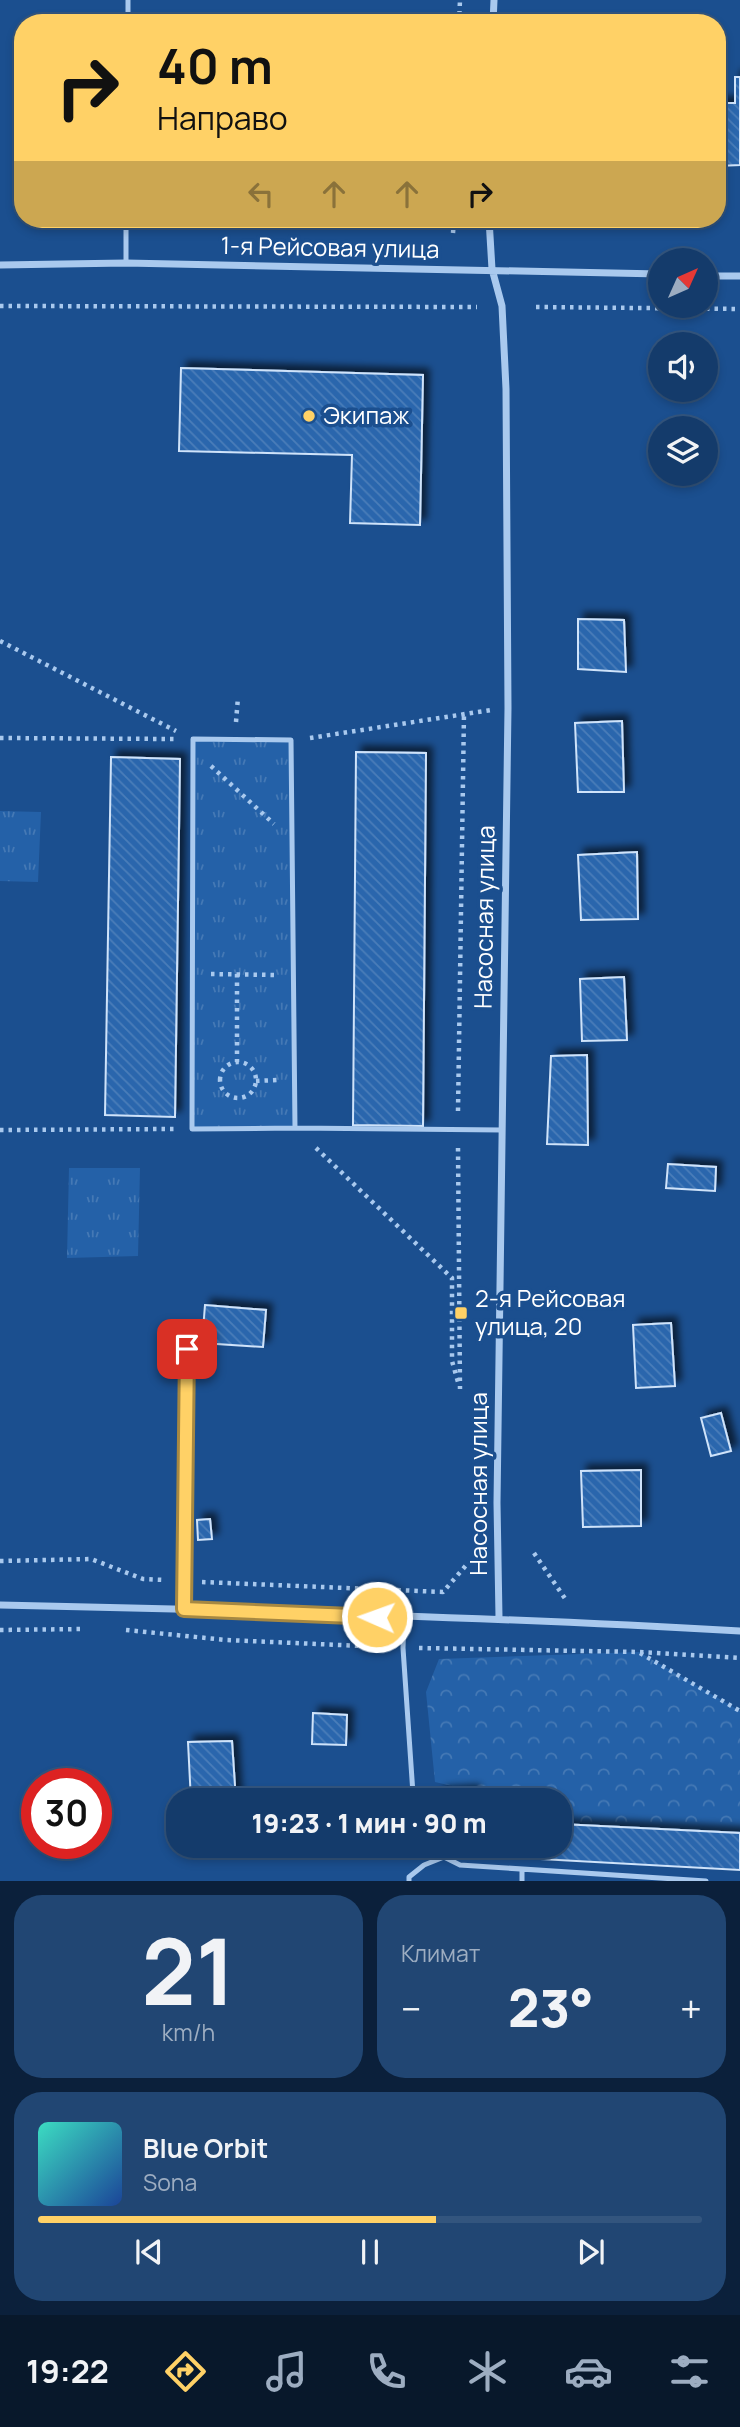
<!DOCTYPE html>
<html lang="ru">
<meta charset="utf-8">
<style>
:root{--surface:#143b6b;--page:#214673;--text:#f1f3f6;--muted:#9dadc1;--line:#33557e;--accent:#ffd166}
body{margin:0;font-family:Manrope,sans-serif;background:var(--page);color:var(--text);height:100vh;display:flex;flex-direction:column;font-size:26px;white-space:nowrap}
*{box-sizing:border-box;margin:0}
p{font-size:23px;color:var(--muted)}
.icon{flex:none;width:38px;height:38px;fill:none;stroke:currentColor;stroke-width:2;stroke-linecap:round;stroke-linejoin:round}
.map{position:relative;height:1881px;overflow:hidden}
.details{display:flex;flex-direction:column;gap:14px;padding:14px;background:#0b203b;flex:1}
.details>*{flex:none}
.hud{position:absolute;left:14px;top:14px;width:712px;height:214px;border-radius:28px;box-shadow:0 4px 10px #0003,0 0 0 2px var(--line);background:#ffd166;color:#111;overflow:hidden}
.needle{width:46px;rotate:45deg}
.buttons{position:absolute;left:648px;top:248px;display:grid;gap:14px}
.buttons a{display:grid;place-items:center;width:70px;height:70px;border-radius:50%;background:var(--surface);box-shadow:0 4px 10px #0003,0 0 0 2px var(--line);font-size:35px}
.speed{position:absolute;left:21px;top:1768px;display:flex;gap:14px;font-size:35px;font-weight:700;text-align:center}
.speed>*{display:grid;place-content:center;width:91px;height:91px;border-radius:50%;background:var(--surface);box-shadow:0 4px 10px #0003,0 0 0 2px var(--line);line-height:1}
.speed .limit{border:10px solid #d22;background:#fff;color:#111}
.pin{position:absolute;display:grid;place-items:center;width:60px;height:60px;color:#fff;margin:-30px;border-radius:14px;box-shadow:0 4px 10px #0006}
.me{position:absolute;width:77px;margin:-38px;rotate:272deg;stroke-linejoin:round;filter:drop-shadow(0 0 5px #0008)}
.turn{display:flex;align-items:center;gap:24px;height:147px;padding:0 28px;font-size:32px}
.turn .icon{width:91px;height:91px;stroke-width:2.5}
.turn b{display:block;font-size:49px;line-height:60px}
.lanes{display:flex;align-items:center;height:66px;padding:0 28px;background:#0003;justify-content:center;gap:35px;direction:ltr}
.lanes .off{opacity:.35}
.big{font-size:52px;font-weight:800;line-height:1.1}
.details .tile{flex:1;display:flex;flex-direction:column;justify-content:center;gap:10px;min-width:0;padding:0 24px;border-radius:28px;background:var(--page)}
.details .dial{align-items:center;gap:0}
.dial b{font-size:91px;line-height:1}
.song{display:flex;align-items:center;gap:21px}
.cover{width:84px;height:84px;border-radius:10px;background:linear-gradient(135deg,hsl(170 70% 55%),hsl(220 70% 35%))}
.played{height:7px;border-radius:4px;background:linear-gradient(90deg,var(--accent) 60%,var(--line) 60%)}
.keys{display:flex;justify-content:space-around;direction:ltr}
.heat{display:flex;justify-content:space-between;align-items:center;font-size:38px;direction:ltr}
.details .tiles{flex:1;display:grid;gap:14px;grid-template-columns:1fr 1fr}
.tile:last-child{grid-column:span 2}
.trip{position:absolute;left:166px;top:1788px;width:406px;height:70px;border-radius:28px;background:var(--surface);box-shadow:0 4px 10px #0003,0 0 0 2px var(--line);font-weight:800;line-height:70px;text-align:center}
.tabs{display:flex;height:112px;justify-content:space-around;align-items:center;background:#08182b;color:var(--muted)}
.tabs .icon{width:49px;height:49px}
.tabs .current{color:var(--accent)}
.tabs b{font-size:32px;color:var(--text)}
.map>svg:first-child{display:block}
</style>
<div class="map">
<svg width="740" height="1881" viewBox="0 0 740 1881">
<defs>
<pattern id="forest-crowns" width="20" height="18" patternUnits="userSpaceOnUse" patternTransform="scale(1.75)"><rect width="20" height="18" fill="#2461a8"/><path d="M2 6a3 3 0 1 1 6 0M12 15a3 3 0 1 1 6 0" fill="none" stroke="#4579b5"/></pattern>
<pattern id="park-tufts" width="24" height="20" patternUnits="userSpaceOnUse" patternTransform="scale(1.75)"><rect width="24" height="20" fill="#2461a8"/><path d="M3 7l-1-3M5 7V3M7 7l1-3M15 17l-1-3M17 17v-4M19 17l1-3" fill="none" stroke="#4579b5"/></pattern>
<pattern id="building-back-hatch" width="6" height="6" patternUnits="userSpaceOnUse" patternTransform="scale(1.75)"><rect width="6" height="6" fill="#2a66ad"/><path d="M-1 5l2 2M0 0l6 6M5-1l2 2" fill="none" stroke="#4a7db9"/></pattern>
<filter id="shadow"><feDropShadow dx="6" dy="-6" stdDeviation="3.5" flood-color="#0009"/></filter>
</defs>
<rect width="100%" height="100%" fill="#1b4f8f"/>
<path fill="url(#forest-crowns)" d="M 639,1652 L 740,1711 L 740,1833 L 560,1824 L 560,1801 L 474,1801 L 474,1791 L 435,1782 L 426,1692 L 439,1659 Z"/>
<path fill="url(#park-tufts)" d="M 193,739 L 291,740 L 295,1128 L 192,1129 Z
M 0,811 L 41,812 L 38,882 L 0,881 Z
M 69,1168 L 140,1168 L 138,1256 L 67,1258 Z"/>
<path fill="url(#building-back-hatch)" stroke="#cfe3fa" stroke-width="2" filter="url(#shadow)" d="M 735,77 L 740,77 L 740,165 L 718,166 L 718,103 L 735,103 Z
M 181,368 L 423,375 L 420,525 L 350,523 L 352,455 L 179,451 Z
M 578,619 L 624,620 L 626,672 L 578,669 Z
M 622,721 L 624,792 L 578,792 L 575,723 Z
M 356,752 L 426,753 L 423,1126 L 353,1125 Z
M 111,757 L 180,759 L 175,1117 L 105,1115 Z
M 637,852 L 638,919 L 581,920 L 578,855 Z
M 624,977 L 627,1040 L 582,1041 L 580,979 Z
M 587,1055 L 588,1145 L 547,1144 L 551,1056 Z
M 668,1164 L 716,1167 L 715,1191 L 666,1188 Z
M 205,1305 L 266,1310 L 263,1347 L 202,1343 Z
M 671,1323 L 675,1386 L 636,1388 L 633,1325 Z
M 721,1413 L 731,1451 L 711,1456 L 701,1418 Z
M 641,1470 L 641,1526 L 583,1527 L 581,1471 Z
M 210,1519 L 212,1539 L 198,1540 L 197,1520 Z
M 313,1713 L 347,1715 L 346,1745 L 312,1744 Z
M 232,1741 L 236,1801 L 191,1801 L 188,1742 Z
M 474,1791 L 474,1801 L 439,1801 L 440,1793 Z
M 560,1824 L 740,1833 L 740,1870 L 467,1855 L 467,1846 L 560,1846 Z"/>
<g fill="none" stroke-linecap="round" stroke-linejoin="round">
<path stroke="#a9c9ee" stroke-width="4.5" stroke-dasharray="3.5 5" stroke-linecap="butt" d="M 459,23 L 460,0
M 453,233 L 454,219
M 0,306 L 477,307
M 536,307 L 740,309
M 0,641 L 176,731
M 236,722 L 238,697
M 0,738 L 174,739
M 310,738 L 491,710
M 211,766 L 274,824
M 211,974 L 276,975
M 237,974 L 237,1062
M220 1080a18 18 0 1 1 36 0a18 18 0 1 1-36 0Z
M 256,1081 L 277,1080
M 458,1111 L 464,713
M 0,1130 L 174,1129
M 316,1148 L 452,1278 L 452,1361 L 458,1382
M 458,1148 L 460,1389
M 534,1553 L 566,1600
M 0,1561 L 91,1559 L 143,1579 L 165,1580
M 202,1582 L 443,1592 L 475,1555
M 0,1630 L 82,1629
M 126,1630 L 226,1640 L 386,1647
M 419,1648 L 639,1652 L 740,1658
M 640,1653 L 740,1711"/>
<path stroke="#a9c9ee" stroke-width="5" d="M 128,23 L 128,0
M 126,219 L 126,263
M 193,739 L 291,740 L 295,1128 L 192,1129 Z
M 295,1128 L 502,1130
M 184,1609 L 187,1349
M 404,1618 L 403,1648 L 413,1794 L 416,1801
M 439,1846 L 444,1857 L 460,1865 L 706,1881
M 409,1881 L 409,1877 L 424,1865 L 444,1857
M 522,1881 L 522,1869"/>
<path stroke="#a9c9ee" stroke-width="7" d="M 493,23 L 494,0
M 489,219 L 492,269 L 502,306 L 506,389 L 508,708 L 497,1503 L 499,1617
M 0,265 L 126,263 L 660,274
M 705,276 L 740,276
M 0,1605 C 247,1610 494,1617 740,1631"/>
</g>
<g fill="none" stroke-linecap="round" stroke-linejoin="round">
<g stroke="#a68842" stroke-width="18">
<path id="route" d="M 187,1349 L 184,1609 L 377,1617"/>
</g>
<use href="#route" stroke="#ffd166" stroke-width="12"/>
</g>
<g fill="#ffd166" stroke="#1b4f8f" stroke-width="2.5">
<circle cx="309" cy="416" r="7"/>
<rect x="454" y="1306" width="14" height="14" rx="3.5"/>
</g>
<g text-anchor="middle" stroke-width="7" stroke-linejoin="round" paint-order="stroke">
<g font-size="24" fill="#fff" stroke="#1b4f8f">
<text transform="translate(330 248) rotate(1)" y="8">1-я Рейсовая улица</text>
<text transform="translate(485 917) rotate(-89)" y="8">Насосная улица</text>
<text transform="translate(479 1484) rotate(-90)" y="8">Насосная улица</text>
</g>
<g font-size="24" fill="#fff" stroke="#1b4f8f" text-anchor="start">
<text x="323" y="424">Экипаж</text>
<text x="475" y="1307">2-я Рейсовая<tspan x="475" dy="28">улица, 20</tspan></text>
</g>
</g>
</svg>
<div class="buttons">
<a><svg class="needle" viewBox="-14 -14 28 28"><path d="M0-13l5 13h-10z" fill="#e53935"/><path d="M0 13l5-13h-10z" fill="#9dadc1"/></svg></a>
<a><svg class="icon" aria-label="sound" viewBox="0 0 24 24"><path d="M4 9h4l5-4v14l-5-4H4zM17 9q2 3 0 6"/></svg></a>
<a><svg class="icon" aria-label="layers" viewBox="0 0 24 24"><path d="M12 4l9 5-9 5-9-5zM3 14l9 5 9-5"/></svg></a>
</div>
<div class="speed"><div class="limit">30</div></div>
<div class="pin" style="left:187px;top:1349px;background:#d93025"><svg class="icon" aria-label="arrive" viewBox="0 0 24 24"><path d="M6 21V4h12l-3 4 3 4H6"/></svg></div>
<svg class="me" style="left:377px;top:1617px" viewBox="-20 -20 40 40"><circle r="17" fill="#ffd166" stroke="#fff" stroke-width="3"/><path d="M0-11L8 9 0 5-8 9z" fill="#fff"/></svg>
<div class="trip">19:23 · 1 мин · 90 m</div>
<div class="hud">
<div class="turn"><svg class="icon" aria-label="right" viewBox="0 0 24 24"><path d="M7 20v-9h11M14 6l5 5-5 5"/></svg><div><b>40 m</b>Направо</div></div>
<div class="lanes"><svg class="icon off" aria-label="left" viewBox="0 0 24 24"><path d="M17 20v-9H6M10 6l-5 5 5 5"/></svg><svg class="icon off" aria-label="ahead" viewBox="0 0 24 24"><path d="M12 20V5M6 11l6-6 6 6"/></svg><svg class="icon off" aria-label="ahead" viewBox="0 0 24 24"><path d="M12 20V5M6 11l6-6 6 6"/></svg><svg class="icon" aria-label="right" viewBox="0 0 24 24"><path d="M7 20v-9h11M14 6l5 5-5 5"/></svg></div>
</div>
</div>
<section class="details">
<div class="tiles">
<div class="tile dial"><b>21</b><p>km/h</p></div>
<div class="tile"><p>Климат</p>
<div class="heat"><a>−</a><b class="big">23°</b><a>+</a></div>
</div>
<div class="tile">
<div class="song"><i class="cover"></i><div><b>Blue Orbit</b><p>Sona</p></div></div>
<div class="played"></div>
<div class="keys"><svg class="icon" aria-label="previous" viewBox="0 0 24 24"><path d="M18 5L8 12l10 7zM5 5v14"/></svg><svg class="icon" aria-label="pause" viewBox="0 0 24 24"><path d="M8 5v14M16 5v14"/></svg><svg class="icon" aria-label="next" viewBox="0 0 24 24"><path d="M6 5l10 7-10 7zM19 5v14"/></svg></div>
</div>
</div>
</section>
<nav class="tabs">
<b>19:22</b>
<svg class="icon current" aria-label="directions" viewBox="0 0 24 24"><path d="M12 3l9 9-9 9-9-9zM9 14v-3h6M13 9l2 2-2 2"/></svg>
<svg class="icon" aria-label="music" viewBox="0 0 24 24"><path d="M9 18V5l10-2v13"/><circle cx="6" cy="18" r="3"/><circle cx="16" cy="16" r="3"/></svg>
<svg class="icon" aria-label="phone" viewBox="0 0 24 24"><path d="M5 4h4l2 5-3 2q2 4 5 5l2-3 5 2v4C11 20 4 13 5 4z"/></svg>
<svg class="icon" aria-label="climate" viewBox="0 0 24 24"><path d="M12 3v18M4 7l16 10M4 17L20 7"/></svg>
<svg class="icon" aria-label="car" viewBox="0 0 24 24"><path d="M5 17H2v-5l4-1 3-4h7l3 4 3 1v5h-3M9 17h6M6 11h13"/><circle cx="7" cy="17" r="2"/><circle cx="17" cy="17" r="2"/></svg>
<svg class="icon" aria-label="filters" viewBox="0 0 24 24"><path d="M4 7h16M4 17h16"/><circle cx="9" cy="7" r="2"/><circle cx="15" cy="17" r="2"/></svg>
</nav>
